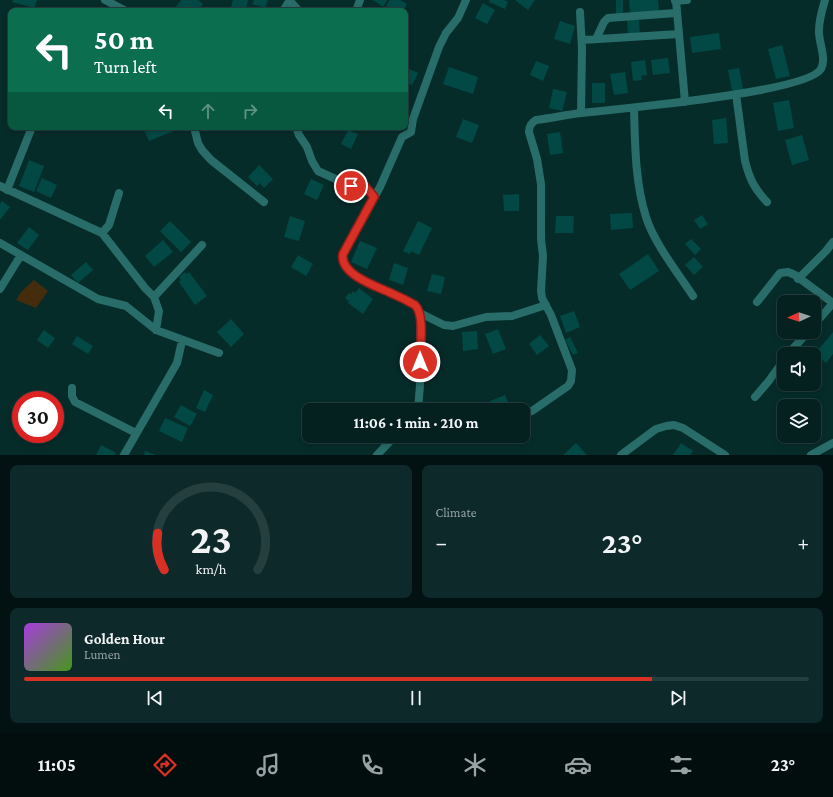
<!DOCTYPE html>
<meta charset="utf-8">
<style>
:root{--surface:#042120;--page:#0d2929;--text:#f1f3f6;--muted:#97a3a5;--line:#253e3e;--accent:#d93025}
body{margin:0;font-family:"Crimson Pro",serif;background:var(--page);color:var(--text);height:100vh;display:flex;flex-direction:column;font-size:15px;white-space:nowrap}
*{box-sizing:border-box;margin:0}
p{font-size:13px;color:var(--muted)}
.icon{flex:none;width:22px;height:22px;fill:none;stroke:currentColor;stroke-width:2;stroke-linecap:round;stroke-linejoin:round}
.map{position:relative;height:455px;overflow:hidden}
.side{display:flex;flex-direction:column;gap:10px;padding:10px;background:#021212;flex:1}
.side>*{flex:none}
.banner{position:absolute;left:8px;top:8px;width:400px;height:122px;border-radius:8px;box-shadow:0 2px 6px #0003,0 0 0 1px var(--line);background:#0b6e4f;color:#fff;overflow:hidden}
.needle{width:26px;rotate:267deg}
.controls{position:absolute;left:777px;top:295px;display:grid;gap:8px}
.controls a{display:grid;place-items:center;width:44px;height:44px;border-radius:8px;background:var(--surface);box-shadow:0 2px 6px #0003,0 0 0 1px var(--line);font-size:20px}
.speed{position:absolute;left:12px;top:391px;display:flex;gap:8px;font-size:20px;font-weight:700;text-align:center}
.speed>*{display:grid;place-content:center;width:52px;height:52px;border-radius:50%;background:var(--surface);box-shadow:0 2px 6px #0003,0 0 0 1px var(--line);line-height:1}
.speed .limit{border:6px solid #d22;background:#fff;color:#111}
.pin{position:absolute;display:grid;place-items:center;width:34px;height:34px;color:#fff;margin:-17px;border:2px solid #fff;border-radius:50%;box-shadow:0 1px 4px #0007}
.me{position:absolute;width:44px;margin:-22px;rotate:0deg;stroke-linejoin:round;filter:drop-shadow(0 0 3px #0008)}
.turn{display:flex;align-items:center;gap:14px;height:84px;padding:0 20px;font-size:18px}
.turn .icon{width:52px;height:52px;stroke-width:2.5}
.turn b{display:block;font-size:28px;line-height:34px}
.lanes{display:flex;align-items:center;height:38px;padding:0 20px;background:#0003;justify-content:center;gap:20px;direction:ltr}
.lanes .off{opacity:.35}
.big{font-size:30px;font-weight:700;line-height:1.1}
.side .tile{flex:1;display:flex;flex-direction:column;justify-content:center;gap:6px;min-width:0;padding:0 14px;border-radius:8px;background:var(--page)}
.side .dial{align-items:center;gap:0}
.dial svg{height:104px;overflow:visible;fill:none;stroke:var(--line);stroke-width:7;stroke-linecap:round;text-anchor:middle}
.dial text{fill:var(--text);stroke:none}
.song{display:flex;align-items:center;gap:12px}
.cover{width:48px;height:48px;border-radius:6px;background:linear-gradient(135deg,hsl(280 70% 55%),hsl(100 70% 35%))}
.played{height:4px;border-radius:2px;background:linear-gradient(90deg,var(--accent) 80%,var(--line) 80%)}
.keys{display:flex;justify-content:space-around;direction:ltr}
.heat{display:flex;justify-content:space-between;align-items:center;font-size:22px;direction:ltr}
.side .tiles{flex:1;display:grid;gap:10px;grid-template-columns:1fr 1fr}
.tile:last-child{grid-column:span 2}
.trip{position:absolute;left:302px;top:403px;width:228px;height:40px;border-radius:8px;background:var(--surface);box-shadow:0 2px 6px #0003,0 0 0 1px var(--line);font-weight:700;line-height:40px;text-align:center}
.dock{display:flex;height:64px;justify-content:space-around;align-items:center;background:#020d0d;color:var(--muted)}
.dock .icon{width:28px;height:28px}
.dock .on{color:var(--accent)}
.dock b{font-size:18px;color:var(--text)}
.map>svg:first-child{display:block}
</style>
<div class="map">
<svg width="833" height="455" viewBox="0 0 833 455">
<rect width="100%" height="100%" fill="#062c2a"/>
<path fill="#452c0c" d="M 34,280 L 48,291 L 36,308 L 16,300 L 21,292 Z"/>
<path fill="#024945" d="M 13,0 L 37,0 L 34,8 L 12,2 Z
M 181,0 L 198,0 L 203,4 L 198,11 L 179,11 L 175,8 Z
M 233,0 L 248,0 L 246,11 L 230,11 Z
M 254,0 L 268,0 L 265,8 L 252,4 Z
M 373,0 L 387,0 L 383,7 Z
M 390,0 L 400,0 L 407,4 L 403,11 L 394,11 L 386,6 Z
M 490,0 L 504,0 L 508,2 L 505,9 L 489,2 Z
M 516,0 L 535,0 L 528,10 L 516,1 Z
M 616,0 L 623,0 L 623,16 L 616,16 Z
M 629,0 L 658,0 L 659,11 L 630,13 Z
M 483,3 L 495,10 L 487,24 L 475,18 Z
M 627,20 L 639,20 L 640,36 L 628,36 Z
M 560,21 L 575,26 L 570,44 L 554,39 Z
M 719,33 L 721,49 L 692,53 L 690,37 Z
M 782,45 L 790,76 L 776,79 L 768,49 Z
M 668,58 L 670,73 L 653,75 L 651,60 Z
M 645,60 L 647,75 L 641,76 L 642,80 L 633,81 L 631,62 Z
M 536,61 L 549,66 L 543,81 L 530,75 Z
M 405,67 L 418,73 L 412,85 L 405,82 Z
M 449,67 L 478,77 L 473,94 L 443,84 Z
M 739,68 L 743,89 L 732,91 L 728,70 Z
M 625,72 L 628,93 L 614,95 L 610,74 Z
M 592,83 L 605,83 L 605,103 L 592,103 Z
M 553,89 L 567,92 L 562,111 L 549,108 Z
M 789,100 L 794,128 L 778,131 L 773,103 Z
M 726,118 L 728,143 L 714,144 L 712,120 Z
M 463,119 L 479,125 L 472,143 L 456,137 Z
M 150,127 L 184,127 L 149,141 L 144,130 Z
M 348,130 L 358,134 L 351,149 L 341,144 Z
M 560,132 L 563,153 L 550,155 L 547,134 Z
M 802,135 L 809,160 L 792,165 L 785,140 Z
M 29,160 L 44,166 L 34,192 L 19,186 Z
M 259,165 L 273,179 L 264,188 L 260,183 L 257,186 L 248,177 Z
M 42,178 L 57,185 L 51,198 L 36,191 Z
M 311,179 L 324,185 L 317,200 L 304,194 Z
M 519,194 L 519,211 L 504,211 L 503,195 Z
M 2,201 L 10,207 L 0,220 L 0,204 Z
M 632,213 L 633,228 L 611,230 L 610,214 Z
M 702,215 L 708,224 L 700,229 L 694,220 Z
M 290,216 L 305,221 L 299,241 L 284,237 Z
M 556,216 L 574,216 L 573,233 L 555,233 Z
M 170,221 L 191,242 L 181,252 L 160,231 Z
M 418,221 L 432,228 L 419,255 L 411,251 L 410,254 L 403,251 Z
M 29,227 L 39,235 L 28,250 L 17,243 Z
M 691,239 L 701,249 L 695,255 L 685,244 Z
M 163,240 L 173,252 L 154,267 L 145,256 Z
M 360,241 L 377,248 L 367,269 L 351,262 Z
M 648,254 L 659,271 L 630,290 L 619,274 Z
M 298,255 L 313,264 L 306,276 L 291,267 Z
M 694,257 L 703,267 L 694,275 L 685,265 Z
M 86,262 L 93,270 L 78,283 L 71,275 Z
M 394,263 L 408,268 L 403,285 L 389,280 Z
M 185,272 L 187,274 L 189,272 L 207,296 L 195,305 L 179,282 L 181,280 L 179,277 Z
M 432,274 L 445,277 L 441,294 L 427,291 Z
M 359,288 L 373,299 L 363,314 L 348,303 L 349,301 L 345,298 L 349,293 L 351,294 L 353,291 L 355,293 Z
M 574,311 L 580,327 L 566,333 L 560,316 Z
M 231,319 L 244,334 L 231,347 L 217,332 Z
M 498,329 L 506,349 L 493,354 L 485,334 Z
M 44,330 L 55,338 L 48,348 L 37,340 Z
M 477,331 L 478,349 L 463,351 L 462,332 Z
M 833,332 L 833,354 L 826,363 L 815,354 Z
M 540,335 L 549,346 L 537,355 L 529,344 Z
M 77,336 L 93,346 L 88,354 L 72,344 Z
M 570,337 L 578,353 L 573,355 L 565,340 Z
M 204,390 L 213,395 L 205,412 L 196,408 Z
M 505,395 L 511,410 L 493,410 L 490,401 Z
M 181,405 L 197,414 L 190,426 L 174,417 Z
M 165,418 L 188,428 L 182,442 L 159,431 Z
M 576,443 L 587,455 L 563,455 Z
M 681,443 L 693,451 L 690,455 L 673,455 Z
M 101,445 L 116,453 L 115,455 L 96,455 Z
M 145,451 L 156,455 L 144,455 Z"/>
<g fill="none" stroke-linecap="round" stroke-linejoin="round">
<path stroke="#286d69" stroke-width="8" d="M 105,0 L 126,11
M 676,0 L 685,102
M 290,1 L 299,11
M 675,1 L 687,0
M 283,11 L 290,0
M 356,11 L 360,0
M 580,12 L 582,49 L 581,113
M 596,39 L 604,22 L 608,18 L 676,13
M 582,40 L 679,34
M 736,94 L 745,161 C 750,180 754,188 767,202
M 634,108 C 635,144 635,182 646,217 C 654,243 678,273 693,296
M 194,127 L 198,143 L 202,150 L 211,160 L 264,202
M 296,127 L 299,135 L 307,147 L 312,161 L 318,171 L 351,186 L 364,185 L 375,197
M 0,186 L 102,233 L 145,288 L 154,297 L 159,311 L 156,330
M 7,190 L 32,127
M 102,233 L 109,225 L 119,193
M 0,243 L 98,299 L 126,306 L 156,330 L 219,353
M 798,279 L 826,251 L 833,242
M 0,289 L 21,255
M 154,297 L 202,245
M 757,302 L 780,273 L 788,272 L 795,275 L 833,303
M 420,313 L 444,325 L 453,326 L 486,317 L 512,316 L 546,305
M 814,325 L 833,303
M 788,354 L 808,332
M 72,388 L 72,396 L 75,402 L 136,433
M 755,397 L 768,382 L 784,360
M 418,410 L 420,385 L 420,313 L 415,305 C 407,301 399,296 390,292 C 376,286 339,274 343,254 L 380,187 L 402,137 L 411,132 L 413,119 L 439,47 L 446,33 L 458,18 L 466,0
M 523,414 L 532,411 L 568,386 L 571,381 L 572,370 L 551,315 L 542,298 L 541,291 L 543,256 L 541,239 L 541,184 L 537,159 L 529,132 C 529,126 531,123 536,120 C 551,118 566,115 581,113 C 616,109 806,93 821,69 C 827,58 818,41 819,30 C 819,20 822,10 825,0
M 124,455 L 177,363 L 182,341
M 377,455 L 395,436
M 621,455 L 656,429 L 666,426 L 674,425 L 683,428 L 725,455
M 811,455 L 833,443"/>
</g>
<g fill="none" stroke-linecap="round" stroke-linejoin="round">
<g stroke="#8d1f18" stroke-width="10">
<path id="route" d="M 351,186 L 364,185 L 374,197 L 343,254 C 339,275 379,287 393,294 C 400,297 408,301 415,305 C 425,315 420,347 420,362"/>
</g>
<use href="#route" stroke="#d93025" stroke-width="7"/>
</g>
</svg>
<div class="controls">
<a><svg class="needle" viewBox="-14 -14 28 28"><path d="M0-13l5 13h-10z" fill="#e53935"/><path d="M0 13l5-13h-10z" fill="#97a3a5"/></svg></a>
<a><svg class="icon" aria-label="sound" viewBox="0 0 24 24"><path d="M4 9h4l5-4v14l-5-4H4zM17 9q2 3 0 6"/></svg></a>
<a><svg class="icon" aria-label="layers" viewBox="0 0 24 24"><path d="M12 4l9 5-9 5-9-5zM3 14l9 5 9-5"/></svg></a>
</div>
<div class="speed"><div class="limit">30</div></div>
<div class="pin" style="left:351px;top:186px;background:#d93025"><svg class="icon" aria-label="arrive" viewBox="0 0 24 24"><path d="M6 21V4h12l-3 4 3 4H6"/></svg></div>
<svg class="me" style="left:420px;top:362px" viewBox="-20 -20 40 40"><circle r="17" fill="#d93025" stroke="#fff" stroke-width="3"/><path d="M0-11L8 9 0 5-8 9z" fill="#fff"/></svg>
<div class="trip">11:06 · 1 min · 210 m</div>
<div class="banner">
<div class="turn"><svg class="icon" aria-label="left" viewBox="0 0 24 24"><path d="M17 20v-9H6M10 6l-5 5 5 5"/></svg><div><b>50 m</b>Turn left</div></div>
<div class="lanes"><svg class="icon" aria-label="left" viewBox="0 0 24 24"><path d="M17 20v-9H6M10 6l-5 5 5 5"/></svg><svg class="icon off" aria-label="ahead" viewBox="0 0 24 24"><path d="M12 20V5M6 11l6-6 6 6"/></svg><svg class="icon off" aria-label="right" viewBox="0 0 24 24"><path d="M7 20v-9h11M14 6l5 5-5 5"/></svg></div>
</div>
</div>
<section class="side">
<div class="tiles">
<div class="tile dial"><svg viewBox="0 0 100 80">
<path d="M14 69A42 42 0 1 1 86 69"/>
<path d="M14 69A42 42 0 0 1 9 41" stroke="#d93025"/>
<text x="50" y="56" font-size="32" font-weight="700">23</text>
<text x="50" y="72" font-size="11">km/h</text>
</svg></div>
<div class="tile"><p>Climate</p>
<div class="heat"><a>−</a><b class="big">23°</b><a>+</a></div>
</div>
<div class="tile">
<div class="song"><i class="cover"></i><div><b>Golden Hour</b><p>Lumen</p></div></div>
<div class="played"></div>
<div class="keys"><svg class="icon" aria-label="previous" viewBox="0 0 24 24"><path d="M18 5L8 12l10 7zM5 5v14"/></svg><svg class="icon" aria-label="pause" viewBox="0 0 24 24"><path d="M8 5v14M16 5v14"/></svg><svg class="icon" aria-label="next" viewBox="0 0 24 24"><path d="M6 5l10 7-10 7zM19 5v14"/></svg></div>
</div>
</div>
</section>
<nav class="dock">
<b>11:05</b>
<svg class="icon on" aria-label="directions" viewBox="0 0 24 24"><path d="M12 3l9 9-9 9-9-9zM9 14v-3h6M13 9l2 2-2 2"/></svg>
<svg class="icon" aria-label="music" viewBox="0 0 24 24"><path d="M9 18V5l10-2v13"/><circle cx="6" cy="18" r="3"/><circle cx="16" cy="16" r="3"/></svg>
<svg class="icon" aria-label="phone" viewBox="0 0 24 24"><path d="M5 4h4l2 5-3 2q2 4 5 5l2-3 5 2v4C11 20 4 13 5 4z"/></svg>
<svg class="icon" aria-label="climate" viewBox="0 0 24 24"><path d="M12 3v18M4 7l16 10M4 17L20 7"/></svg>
<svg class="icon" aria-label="car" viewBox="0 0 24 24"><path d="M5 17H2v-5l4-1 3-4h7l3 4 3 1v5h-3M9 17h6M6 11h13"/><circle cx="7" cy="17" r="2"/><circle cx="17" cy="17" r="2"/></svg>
<svg class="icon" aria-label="filters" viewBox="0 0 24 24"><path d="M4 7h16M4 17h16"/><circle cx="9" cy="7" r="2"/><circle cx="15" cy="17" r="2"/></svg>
<b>23°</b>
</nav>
